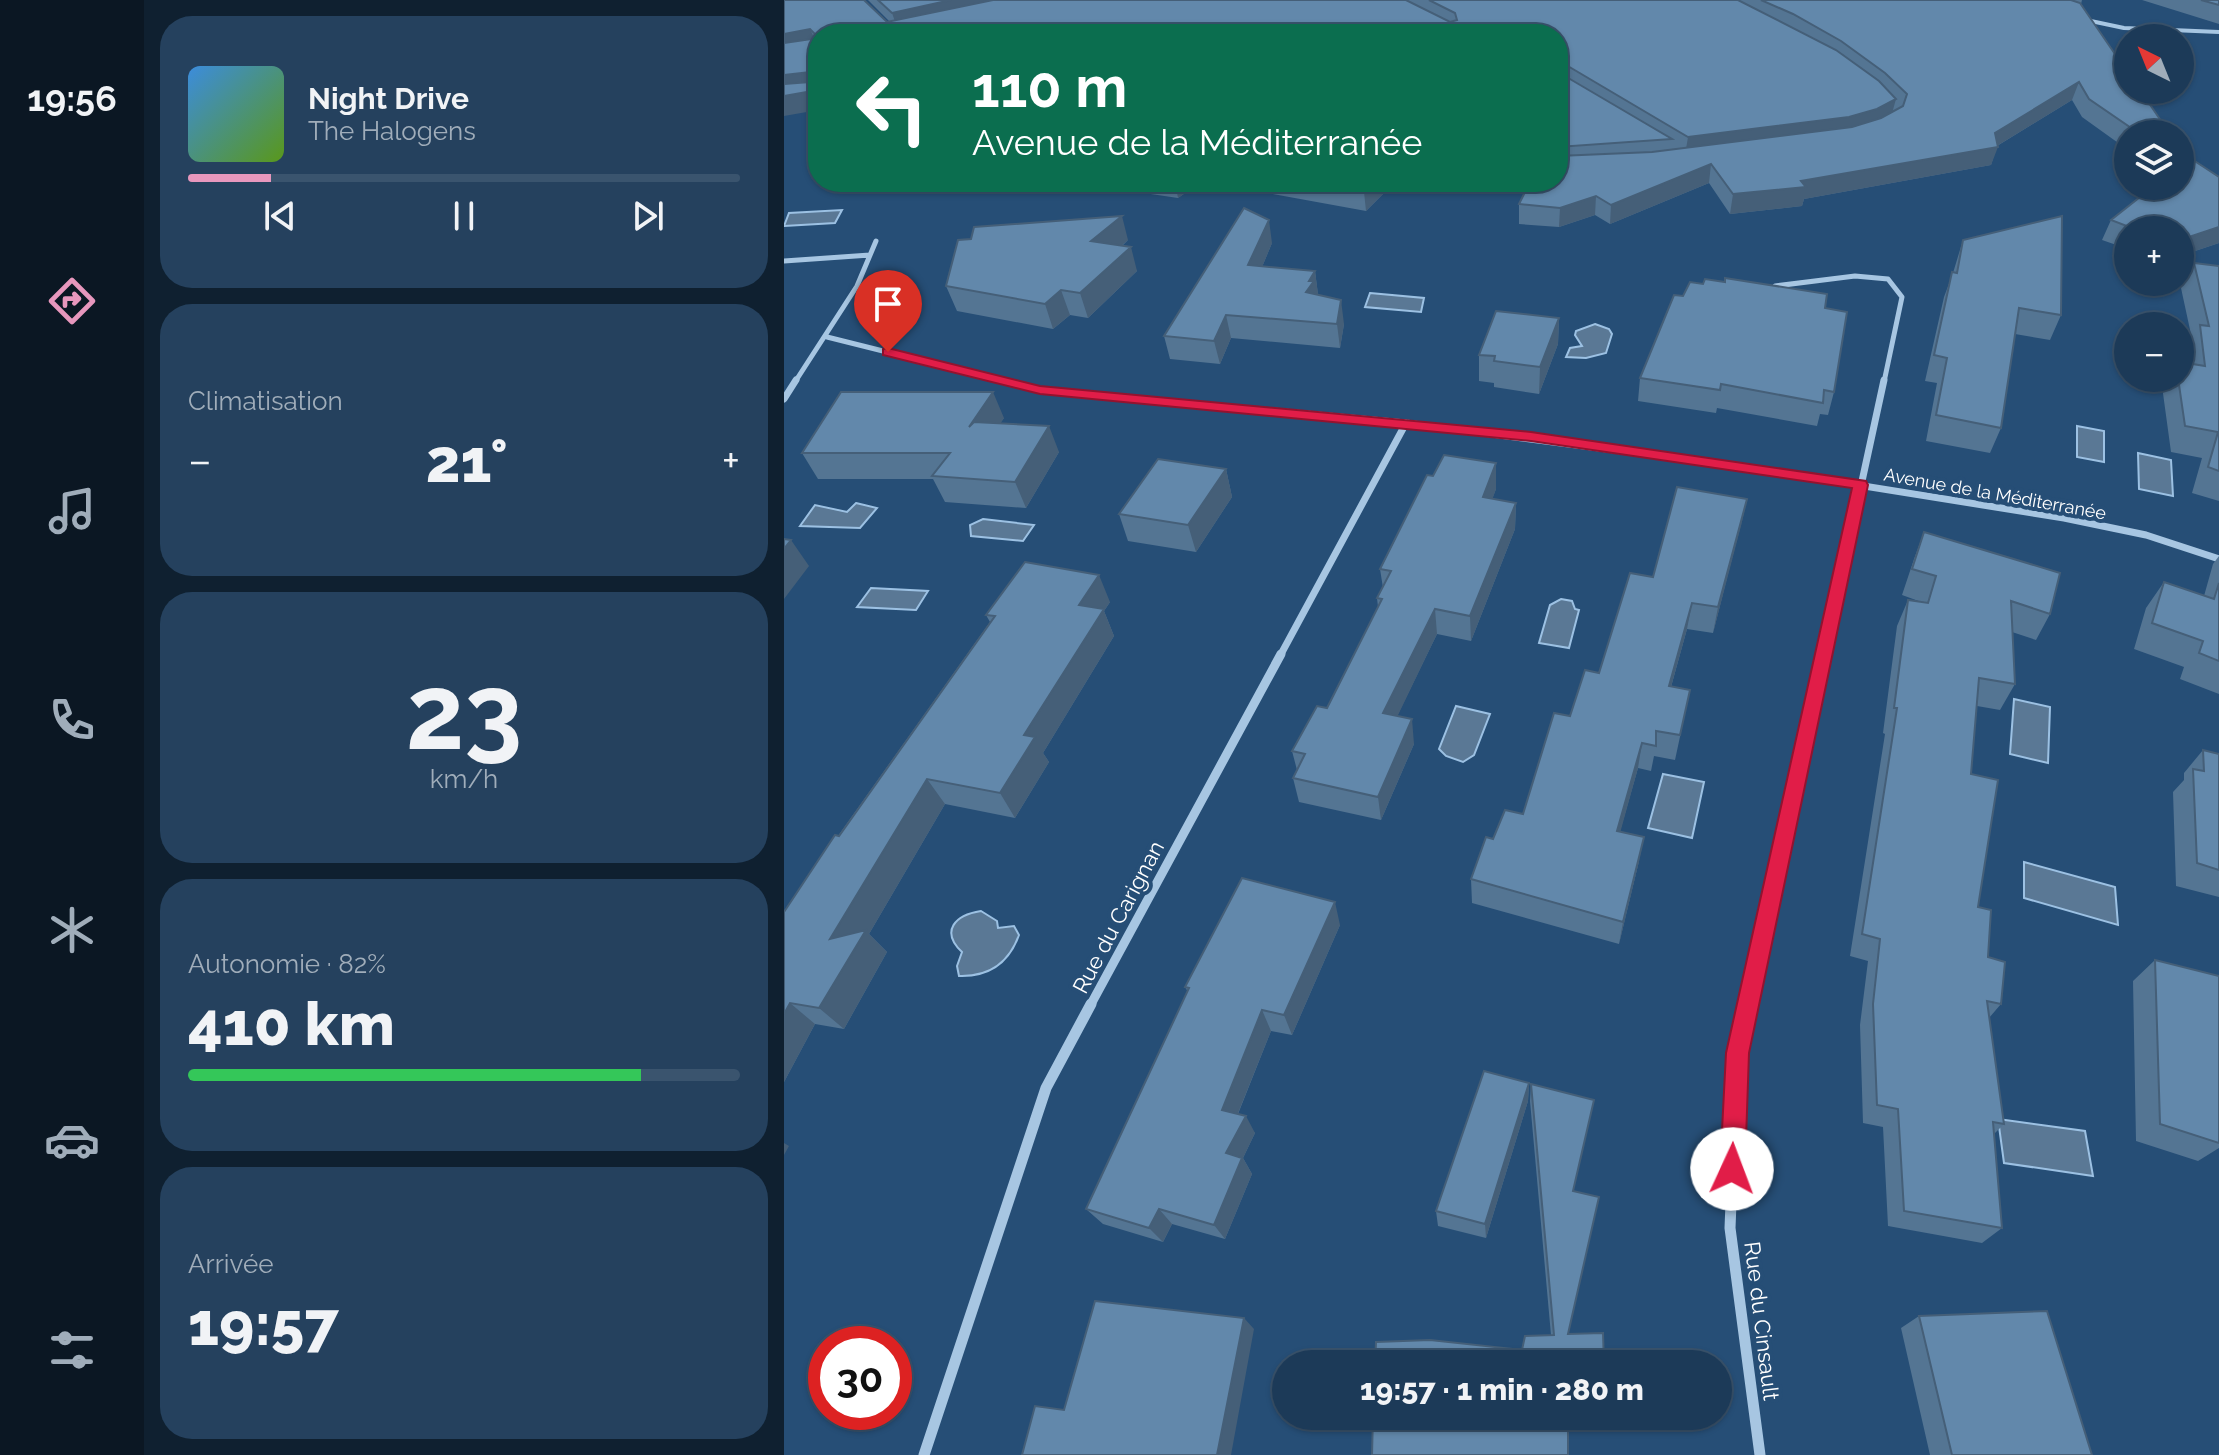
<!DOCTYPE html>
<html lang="fr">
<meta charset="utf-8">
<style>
:root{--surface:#1c3a58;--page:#25415e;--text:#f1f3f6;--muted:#a0adba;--line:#3a546e;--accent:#e797bd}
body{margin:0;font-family:Raleway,sans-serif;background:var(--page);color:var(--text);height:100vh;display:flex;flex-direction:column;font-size:30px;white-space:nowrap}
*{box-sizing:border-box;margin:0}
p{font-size:26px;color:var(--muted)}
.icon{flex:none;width:44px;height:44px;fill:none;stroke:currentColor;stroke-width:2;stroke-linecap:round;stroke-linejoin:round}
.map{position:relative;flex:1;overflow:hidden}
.details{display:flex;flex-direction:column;gap:16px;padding:16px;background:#0f2030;width:640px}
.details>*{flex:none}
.hud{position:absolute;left:24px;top:24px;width:760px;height:168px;border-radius:32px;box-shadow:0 2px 6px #0004,0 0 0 2px var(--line);background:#0b6e4f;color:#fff;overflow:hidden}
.needle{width:52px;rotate:317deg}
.controls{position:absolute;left:1330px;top:24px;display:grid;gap:16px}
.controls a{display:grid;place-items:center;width:80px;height:80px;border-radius:50%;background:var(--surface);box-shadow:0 2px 6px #0004,0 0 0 2px var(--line);font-size:40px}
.speed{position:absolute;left:24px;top:1326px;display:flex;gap:16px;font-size:40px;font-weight:700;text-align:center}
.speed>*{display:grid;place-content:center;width:104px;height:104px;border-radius:50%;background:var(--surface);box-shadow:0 2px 6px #0004,0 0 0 2px var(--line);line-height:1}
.speed .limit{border:12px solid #d22;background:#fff;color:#111}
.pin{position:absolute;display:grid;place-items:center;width:68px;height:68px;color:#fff;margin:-82px -34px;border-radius:50% 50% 50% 0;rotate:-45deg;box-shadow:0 0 8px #0007}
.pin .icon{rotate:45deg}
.me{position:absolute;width:88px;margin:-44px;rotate:2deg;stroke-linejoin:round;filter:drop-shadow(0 0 6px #0008)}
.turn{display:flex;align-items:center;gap:28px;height:168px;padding:0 32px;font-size:36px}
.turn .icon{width:104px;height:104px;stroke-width:2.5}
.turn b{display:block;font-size:56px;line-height:68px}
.big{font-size:60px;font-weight:800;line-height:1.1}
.details .widget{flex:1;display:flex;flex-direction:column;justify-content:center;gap:12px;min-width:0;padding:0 28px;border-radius:32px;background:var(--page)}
.details .dial{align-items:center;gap:0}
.dial b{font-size:104px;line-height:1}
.song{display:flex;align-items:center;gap:24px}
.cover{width:96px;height:96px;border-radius:12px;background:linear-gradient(135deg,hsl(210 70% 55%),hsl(90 70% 35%))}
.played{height:8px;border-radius:4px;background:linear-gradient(90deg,var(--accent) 15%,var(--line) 15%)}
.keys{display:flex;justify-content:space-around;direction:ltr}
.heat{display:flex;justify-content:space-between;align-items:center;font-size:44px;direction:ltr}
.charge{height:12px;border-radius:6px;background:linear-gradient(90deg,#34c759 82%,var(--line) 0)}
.trip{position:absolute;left:488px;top:1350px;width:460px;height:80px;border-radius:40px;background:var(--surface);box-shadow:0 2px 6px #0004,0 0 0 2px var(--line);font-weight:800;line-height:80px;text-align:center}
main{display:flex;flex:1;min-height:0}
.tabs{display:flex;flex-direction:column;width:144px;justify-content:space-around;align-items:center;background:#0b1723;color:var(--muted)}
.tabs .icon{width:56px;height:56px}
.tabs .selected{color:var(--accent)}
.tabs b{font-size:36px;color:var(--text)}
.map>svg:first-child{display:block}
</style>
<main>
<nav class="tabs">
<b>19:56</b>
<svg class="icon selected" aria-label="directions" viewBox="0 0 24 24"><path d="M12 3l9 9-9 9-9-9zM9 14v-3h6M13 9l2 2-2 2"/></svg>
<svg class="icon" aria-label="music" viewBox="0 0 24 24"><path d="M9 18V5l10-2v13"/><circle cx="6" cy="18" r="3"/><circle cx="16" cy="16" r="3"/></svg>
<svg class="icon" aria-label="phone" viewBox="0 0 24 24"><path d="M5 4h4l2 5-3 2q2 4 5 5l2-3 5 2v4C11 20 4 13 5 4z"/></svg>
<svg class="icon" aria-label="climate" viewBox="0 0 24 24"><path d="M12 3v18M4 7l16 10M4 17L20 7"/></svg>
<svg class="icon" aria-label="car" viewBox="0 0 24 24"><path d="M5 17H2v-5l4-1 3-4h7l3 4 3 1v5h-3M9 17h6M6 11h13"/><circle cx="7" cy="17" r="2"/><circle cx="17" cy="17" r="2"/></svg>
<svg class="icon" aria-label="filters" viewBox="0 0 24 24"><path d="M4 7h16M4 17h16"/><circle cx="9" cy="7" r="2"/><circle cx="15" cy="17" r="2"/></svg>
</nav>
<section class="details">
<div class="widget">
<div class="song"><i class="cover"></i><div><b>Night Drive</b><p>The Halogens</p></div></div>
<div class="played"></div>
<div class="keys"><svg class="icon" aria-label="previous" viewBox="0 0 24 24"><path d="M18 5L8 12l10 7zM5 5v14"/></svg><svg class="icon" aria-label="pause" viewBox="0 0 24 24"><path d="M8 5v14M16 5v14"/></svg><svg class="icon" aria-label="next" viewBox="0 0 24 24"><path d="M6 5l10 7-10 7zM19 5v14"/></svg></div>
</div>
<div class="widget"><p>Climatisation</p>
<div class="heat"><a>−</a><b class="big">21°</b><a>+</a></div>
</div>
<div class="widget dial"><b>23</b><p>km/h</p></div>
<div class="widget"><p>Autonomie · 82%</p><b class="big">410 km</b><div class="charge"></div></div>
<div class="widget"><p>Arrivée</p><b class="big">19:57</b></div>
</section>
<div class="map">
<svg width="1435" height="1455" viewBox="0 0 1435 1455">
<rect width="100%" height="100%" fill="#264e76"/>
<path fill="#5a7895" stroke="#9cc1e3" stroke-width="2" d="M 58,210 L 51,223 L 0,226 L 5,213 Z
M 586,293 L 640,298 L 637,312 L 581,307 Z
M 811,324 L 825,329 L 828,334 L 822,353 L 802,358 L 782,357 L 786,348 L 798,346 L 791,335 L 792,331 Z
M 1293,426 L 1320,431 L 1320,462 L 1293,457 Z
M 1354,453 L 1387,460 L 1389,496 L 1355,489 Z
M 72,503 L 93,508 L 76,528 L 16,526 L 31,505 L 63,512 Z
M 199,519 L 250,525 L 239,541 L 187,536 L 186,525 Z
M 87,588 L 144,591 L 132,610 L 73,607 Z
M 777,599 L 788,601 L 791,609 L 795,610 L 785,648 L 755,643 L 766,605 Z
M 1230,699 L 1266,707 L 1264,763 L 1226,754 Z
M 672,706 L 706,714 L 690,755 L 679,762 L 662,756 L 655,749 Z
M 879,774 L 920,782 L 908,838 L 864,828 Z
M 1240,862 L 1331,887 L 1334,925 L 1240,898 Z
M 197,911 L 213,921 L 214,928 L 230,926 L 235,935 C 225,963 206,977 175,976 L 173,966 L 178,952 C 156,931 171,915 197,911 Z
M 1214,1119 L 1301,1131 L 1309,1176 L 1220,1163 Z"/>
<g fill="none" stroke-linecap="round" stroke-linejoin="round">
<path stroke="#a7c6e2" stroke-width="4" d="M 1302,20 L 1340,28 L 1435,32"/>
<path stroke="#a7c6e2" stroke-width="5" d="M 0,261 L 86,255
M 991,286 L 1071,276 L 1104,279 L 1118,297 L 1100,382
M 43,337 L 223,382
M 11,382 L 73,286 L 92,241"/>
<path stroke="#a7c6e2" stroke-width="7" d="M 215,380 L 256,390 L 622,423 L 961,467 L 1280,518 L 1362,535 L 1435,559
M 0,399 L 12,380
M 496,656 L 622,423
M 1040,656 L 1100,380"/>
<path stroke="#a7c6e2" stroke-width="9" d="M 306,1006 L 497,654
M 963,1006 L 1040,654"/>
<path stroke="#a7c6e2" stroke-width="11" d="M 964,1004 L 953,1053 L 946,1228 L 976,1455
M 140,1455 L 262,1088 L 307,1004"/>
</g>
<path fill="#547593" d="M 0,0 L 103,22 L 106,22 L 84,0 L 1298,0 L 1297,4 L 1386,134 L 1344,134 L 1344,150 L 1298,117 L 1288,100 L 1213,146 L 1207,165 L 1020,199 L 1018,206 L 946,214 L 925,183 L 826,224 L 811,215 L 775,227 L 735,224 L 735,204 L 774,182 L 774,34 L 34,34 L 34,90 L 0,96 Z
M 1358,0 L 1435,0 L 1435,24 Z
M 1396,149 L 1404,160 L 1435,177 L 1435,243 L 1396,256 L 1396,230 L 1344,230 L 1344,249 L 1318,240 L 1327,220 L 1396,186 Z
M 285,182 L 417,182 L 394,198 Z
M 424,182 L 611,182 L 582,211 Z
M 344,240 L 338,246 L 353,271 L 304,318 L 286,315 L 269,329 L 173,311 L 162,286 Z
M 1179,240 L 1277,315 L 1266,340 L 1231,334 L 1217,428 L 1206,453 L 1142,441 L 1153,383 L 1141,381 L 1160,297 L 1169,273 Z
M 488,243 L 478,267 L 531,271 L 534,295 L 560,324 L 556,348 L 447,338 L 436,364 L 386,359 L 380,336 Z
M 1410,263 L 1435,266 L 1435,501 L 1408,493 L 1418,458 L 1387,452 L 1378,386 L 1382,378 L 1396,378 L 1404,363 L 1402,350 L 1408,339 L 1397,288 Z
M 899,296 L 1041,308 L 1050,392 L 1044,415 L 1036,414 L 1033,426 L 933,408 L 932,413 L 854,401 L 856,378 Z
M 775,318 L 774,344 L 755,394 L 710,387 L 710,383 L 695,381 L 695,355 Z
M 220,418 L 216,423 L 275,452 L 242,508 L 161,502 L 149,479 L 34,479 L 18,453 Z
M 712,463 L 712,489 L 708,499 L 732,503 L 731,529 L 687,641 L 653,634 L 613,716 L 630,744 L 597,820 L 515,802 L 509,778 L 513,770 L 508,751 L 543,708 L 594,607 L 593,598 L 599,588 L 596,569 L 649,476 Z
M 442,469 L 448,497 L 412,552 L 344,541 L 335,514 Z
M 963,499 L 929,633 L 903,629 L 887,687 L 906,690 L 891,760 L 870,756 L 867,771 L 854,768 L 836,831 L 855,861 L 835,944 L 688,903 L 687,879 L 709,839 L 739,814 L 786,716 L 815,673 L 869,577 Z
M 1140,532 L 1266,614 L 1252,640 L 1228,632 L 1231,684 L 1216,710 L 1193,706 L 1187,774 L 1194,907 L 1204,957 L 1217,1004 L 1205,1018 L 1220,1124 L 1210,1134 L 1218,1228 L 1198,1243 L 1104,1226 L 1099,1127 L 1079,1123 L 1076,1025 L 1084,961 L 1066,956 L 1101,734 L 1099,733 L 1113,626 L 1124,600 L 1140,603 L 1118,595 L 1130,559 Z
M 1435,556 L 1435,694 L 1396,679 L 1400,667 L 1350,649 L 1362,608 L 1380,582 L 1420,596 L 1429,564 Z
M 326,602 L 320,611 L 330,636 L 259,753 L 265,762 L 231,818 L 161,804 L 85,934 L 103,952 L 60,1029 L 31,1024 L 0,1082 L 0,912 L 206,622 L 202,615 Z
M 1419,750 L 1435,754 L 1435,897 L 1392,886 L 1389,792 L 1400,780 L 1400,773 Z
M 556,925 L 508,1035 L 487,1031 L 454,1114 L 471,1133 L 459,1158 L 468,1174 L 441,1239 L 388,1224 L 379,1242 L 319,1224 L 302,1209 L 404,992 L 401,987 Z
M 1371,960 L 1435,976 L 1435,1148 L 1414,1161 L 1352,1141 L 1349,981 Z
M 745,1083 L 744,1101 L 702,1238 L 654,1226 L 652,1211 Z
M 747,1084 L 810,1100 L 789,1191 L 784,1334 L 738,1350 L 767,1335 L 746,1101 Z
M 1135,1316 L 1308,1455 L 1146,1455 L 1117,1328 Z"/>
<path fill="#455f78" d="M 167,0 L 243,0 L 114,30 L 108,13 Z
M 444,25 L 445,34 L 381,34 Z
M 26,29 L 34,46 L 0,52 L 0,34 Z
M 777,62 L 777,80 L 774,80 L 774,63 Z
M 26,72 L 34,90 L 0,93 L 0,75 Z
M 1295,82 L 1288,100 L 1211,147 L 1214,147 L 1207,165 L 1020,199 L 1018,206 L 946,214 L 949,194 L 1017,181 L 1211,133 Z
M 34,90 L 34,110 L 0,116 L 0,96 Z
M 1112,99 L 1107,117 L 1088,127 L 901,155 L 904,137 Z
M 927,164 L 925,183 L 826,224 L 827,205 Z
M 391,182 L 417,182 L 394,198 Z
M 590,182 L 611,182 L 582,211 L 580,192 Z
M 812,196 L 811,215 L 775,227 L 776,208 Z
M 338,216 L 344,240 L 315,265 L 307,241 Z
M 485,220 L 488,243 L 469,289 L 464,265 Z
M 1435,227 L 1435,243 L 1396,256 L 1396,240 Z
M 347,247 L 353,271 L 304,318 L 296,293 Z
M 531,271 L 534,294 L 532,298 L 522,292 L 525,281 Z
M 277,290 L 286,315 L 269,329 L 261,304 Z
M 557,300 L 560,324 L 556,348 L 553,324 Z
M 442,315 L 447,338 L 436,364 L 430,341 Z
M 775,318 L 774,344 L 755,394 L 756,367 Z
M 209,392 L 220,418 L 197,453 L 185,427 Z
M 265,426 L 275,452 L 242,508 L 231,482 Z
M 712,463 L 712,489 L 700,523 L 699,497 Z
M 442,469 L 448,497 L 412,552 L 404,525 Z
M 963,499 L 957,526 L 929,633 L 934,607 Z
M 732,503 L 731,529 L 687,641 L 686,616 Z
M 7,540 L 25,566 L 0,599 L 0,549 Z
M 315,575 L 326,602 L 320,611 L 330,636 L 259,753 L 265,762 L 231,818 L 216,793 L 295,605 Z
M 908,603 L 903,629 L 880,712 L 885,686 Z
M 651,609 L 653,634 L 603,738 L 599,713 Z
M 628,719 L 630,744 L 597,820 L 594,797 Z
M 858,743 L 854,768 L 830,855 L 833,831 Z
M 143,779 L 161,804 L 85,934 L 103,952 L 60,1029 L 35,1008 L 46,939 Z
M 860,837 L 855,861 L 835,944 L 839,922 Z
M 551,902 L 556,925 L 508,1035 L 500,1015 Z
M 6,1003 L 31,1024 L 0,1082 L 0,1014 Z
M 478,1010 L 487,1031 L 448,1128 L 438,1110 Z
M 745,1083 L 744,1101 L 702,1238 L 701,1224 Z
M 462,1116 L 471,1133 L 459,1158 L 468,1174 L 441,1239 L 430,1225 L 442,1153 Z
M 0,1143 L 5,1146 L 0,1155 Z
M 375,1209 L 388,1224 L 379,1242 L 365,1228 Z
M 460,1318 L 470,1329 L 447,1455 L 433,1455 Z"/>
<path fill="#6288ab" stroke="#455f78" stroke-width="2" d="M 0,0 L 80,0 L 103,22 L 209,0 L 622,0 L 666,22 L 673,20 L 671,13 L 645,0 L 954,0 L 1052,50 L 1095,81 L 1112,99 L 1093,109 L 1065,117 L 904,137 L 777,62 L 774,63 L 774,34 L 431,34 L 444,25 L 381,34 L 34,34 L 34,90 L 0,96 L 0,84 L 26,82 L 31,78 L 26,72 L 0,75 L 0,43 L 27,39 L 31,34 L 26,29 L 0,34 Z
M 94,0 L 167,0 L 108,13 Z
M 977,0 L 1287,0 L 1296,3 L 1344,73 L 1344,90 L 1356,90 L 1386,134 L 1356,134 L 1305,99 L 1295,82 L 1211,133 L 1214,147 L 1017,181 L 1022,187 L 949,194 L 927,164 L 827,205 L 812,196 L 776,208 L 735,204 L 746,182 L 774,182 L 774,156 L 868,152 L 1068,127 L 1097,118 L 1119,106 L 1123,94 L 1101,73 L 1057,41 L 1009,14 Z
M 1417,0 L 1435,0 L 1435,5 Z
M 774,72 L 888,139 L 774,147 Z
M 1396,149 L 1404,160 L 1406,158 L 1435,177 L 1435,227 L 1396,240 L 1396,230 L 1353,230 L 1327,220 L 1370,186 L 1396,186 L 1396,166 L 1399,163 L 1396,162 Z
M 525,182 L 590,182 L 580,192 Z
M 460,208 L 485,220 L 464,265 L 531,271 L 525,281 L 530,281 L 522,292 L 557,300 L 553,324 L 442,315 L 430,341 L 380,336 Z
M 338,216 L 307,241 L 347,247 L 296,293 L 277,290 L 261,304 L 162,286 L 174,240 L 187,239 L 190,227 Z
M 1278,216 L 1277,315 L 1235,308 L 1217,428 L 1152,415 L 1163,358 L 1150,355 L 1168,272 L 1173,273 L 1179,240 Z
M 1410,263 L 1435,266 L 1435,471 L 1424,467 L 1434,432 L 1401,426 L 1394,378 L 1396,378 L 1396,362 L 1421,366 L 1416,325 L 1425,326 Z
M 941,278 L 1043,294 L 1041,308 L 1063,312 L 1050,392 L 1040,390 L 1039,403 L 937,384 L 936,390 L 856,378 L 890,295 L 899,296 L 906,282 L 919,284 L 921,279 L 941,282 Z
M 712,311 L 775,318 L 756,367 L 710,361 L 711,356 L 695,355 Z
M 57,392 L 209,392 L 185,427 L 190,422 L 265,426 L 231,482 L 148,476 L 166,453 L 18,453 Z
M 660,455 L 712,463 L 699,497 L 732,503 L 686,616 L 651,609 L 599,713 L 628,719 L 594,797 L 509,778 L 521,754 L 508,751 L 533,706 L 543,708 L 598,599 L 593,598 L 607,571 L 596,569 L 643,475 L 649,476 Z
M 374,459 L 442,469 L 404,525 L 335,514 Z
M 893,487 L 963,499 L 934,607 L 908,603 L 885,686 L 906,690 L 896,735 L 872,731 L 872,746 L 858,743 L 833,831 L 860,837 L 839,922 L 687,879 L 702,837 L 709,839 L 721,810 L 739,814 L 770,713 L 786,716 L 801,670 L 815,673 L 846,573 L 869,577 Z
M 1140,532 L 1276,573 L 1266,614 L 1227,601 L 1231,684 L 1195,678 L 1187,774 L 1214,780 L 1194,907 L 1207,910 L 1204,957 L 1221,962 L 1217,1004 L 1203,1001 L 1220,1124 L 1209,1122 L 1218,1228 L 1120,1211 L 1114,1109 L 1093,1105 L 1089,1004 L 1096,939 L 1078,934 L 1113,708 L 1110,708 L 1124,600 L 1144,603 L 1152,576 L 1128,569 Z
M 0,539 L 7,540 L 0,549 Z
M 241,562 L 315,575 L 295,605 L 320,609 L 240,735 L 251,737 L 216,793 L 143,779 L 46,939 L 82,930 L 35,1008 L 6,1003 L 0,1014 L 0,912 L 51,835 L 55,836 L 211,616 L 202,615 Z
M 1380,582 L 1430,599 L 1435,583 L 1435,661 L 1415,653 L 1419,641 L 1368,623 Z
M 1419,750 L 1435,754 L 1435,870 L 1413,863 L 1409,769 L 1420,771 Z
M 458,878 L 551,902 L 500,1015 L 478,1010 L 438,1110 L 462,1116 L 442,1153 L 458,1158 L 430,1225 L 375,1209 L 365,1228 L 302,1209 L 405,988 L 401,987 Z
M 1371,960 L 1435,976 L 1435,1143 L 1376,1124 Z
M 700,1071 L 745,1083 L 701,1224 L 652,1211 Z
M 747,1084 L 810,1100 L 789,1191 L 815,1197 L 784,1334 L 819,1333 L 820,1364 L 591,1364 L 592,1342 L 646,1340 L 738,1350 L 741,1336 L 770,1335 Z
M 311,1301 L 460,1318 L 433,1455 L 238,1455 L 251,1406 L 280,1410 Z
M 1263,1311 L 1308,1455 L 1168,1455 L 1135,1316 Z
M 589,1416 L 784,1416 L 784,1455 L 588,1455 Z"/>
<path fill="#e11d48" stroke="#92132f" stroke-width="2" d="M 104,348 L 256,386 L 747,432 L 1082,481 L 1084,485 L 965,1053 L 961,1169 L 957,1178 L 948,1182 L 940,1178 L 936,1169 L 942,1053 L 1068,488 L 747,441 L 256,394 L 99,355 L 99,349 Z"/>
<g text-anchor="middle" stroke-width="8" stroke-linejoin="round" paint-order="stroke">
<g font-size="18" fill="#fff" stroke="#264e76">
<text transform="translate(1211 494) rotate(10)" y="6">Avenue de la Méditerranée</text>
</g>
<g font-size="22" fill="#fff" stroke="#264e76">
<text transform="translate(334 917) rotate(-62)" y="8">Rue du Carignan</text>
<text transform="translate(978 1321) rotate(83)" y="8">Rue du Cinsault</text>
</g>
</g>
</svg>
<div class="controls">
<a><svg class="needle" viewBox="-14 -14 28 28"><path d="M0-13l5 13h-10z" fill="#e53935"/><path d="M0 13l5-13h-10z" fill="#a0adba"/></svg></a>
<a><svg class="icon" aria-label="layers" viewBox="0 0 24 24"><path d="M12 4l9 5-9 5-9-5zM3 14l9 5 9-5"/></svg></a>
<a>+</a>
<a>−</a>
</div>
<div class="speed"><div class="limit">30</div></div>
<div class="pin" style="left:104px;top:352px;background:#d93025"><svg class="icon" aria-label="arrive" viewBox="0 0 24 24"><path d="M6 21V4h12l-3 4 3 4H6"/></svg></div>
<svg class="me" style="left:948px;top:1169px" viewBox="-20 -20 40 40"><circle r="19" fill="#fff"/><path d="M0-13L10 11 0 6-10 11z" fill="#e11d48"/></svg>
<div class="trip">19:57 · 1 min · 280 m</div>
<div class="hud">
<div class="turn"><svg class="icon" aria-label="left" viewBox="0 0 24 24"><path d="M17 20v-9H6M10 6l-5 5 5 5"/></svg><div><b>110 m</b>Avenue de la Méditerranée</div></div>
</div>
</div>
</main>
